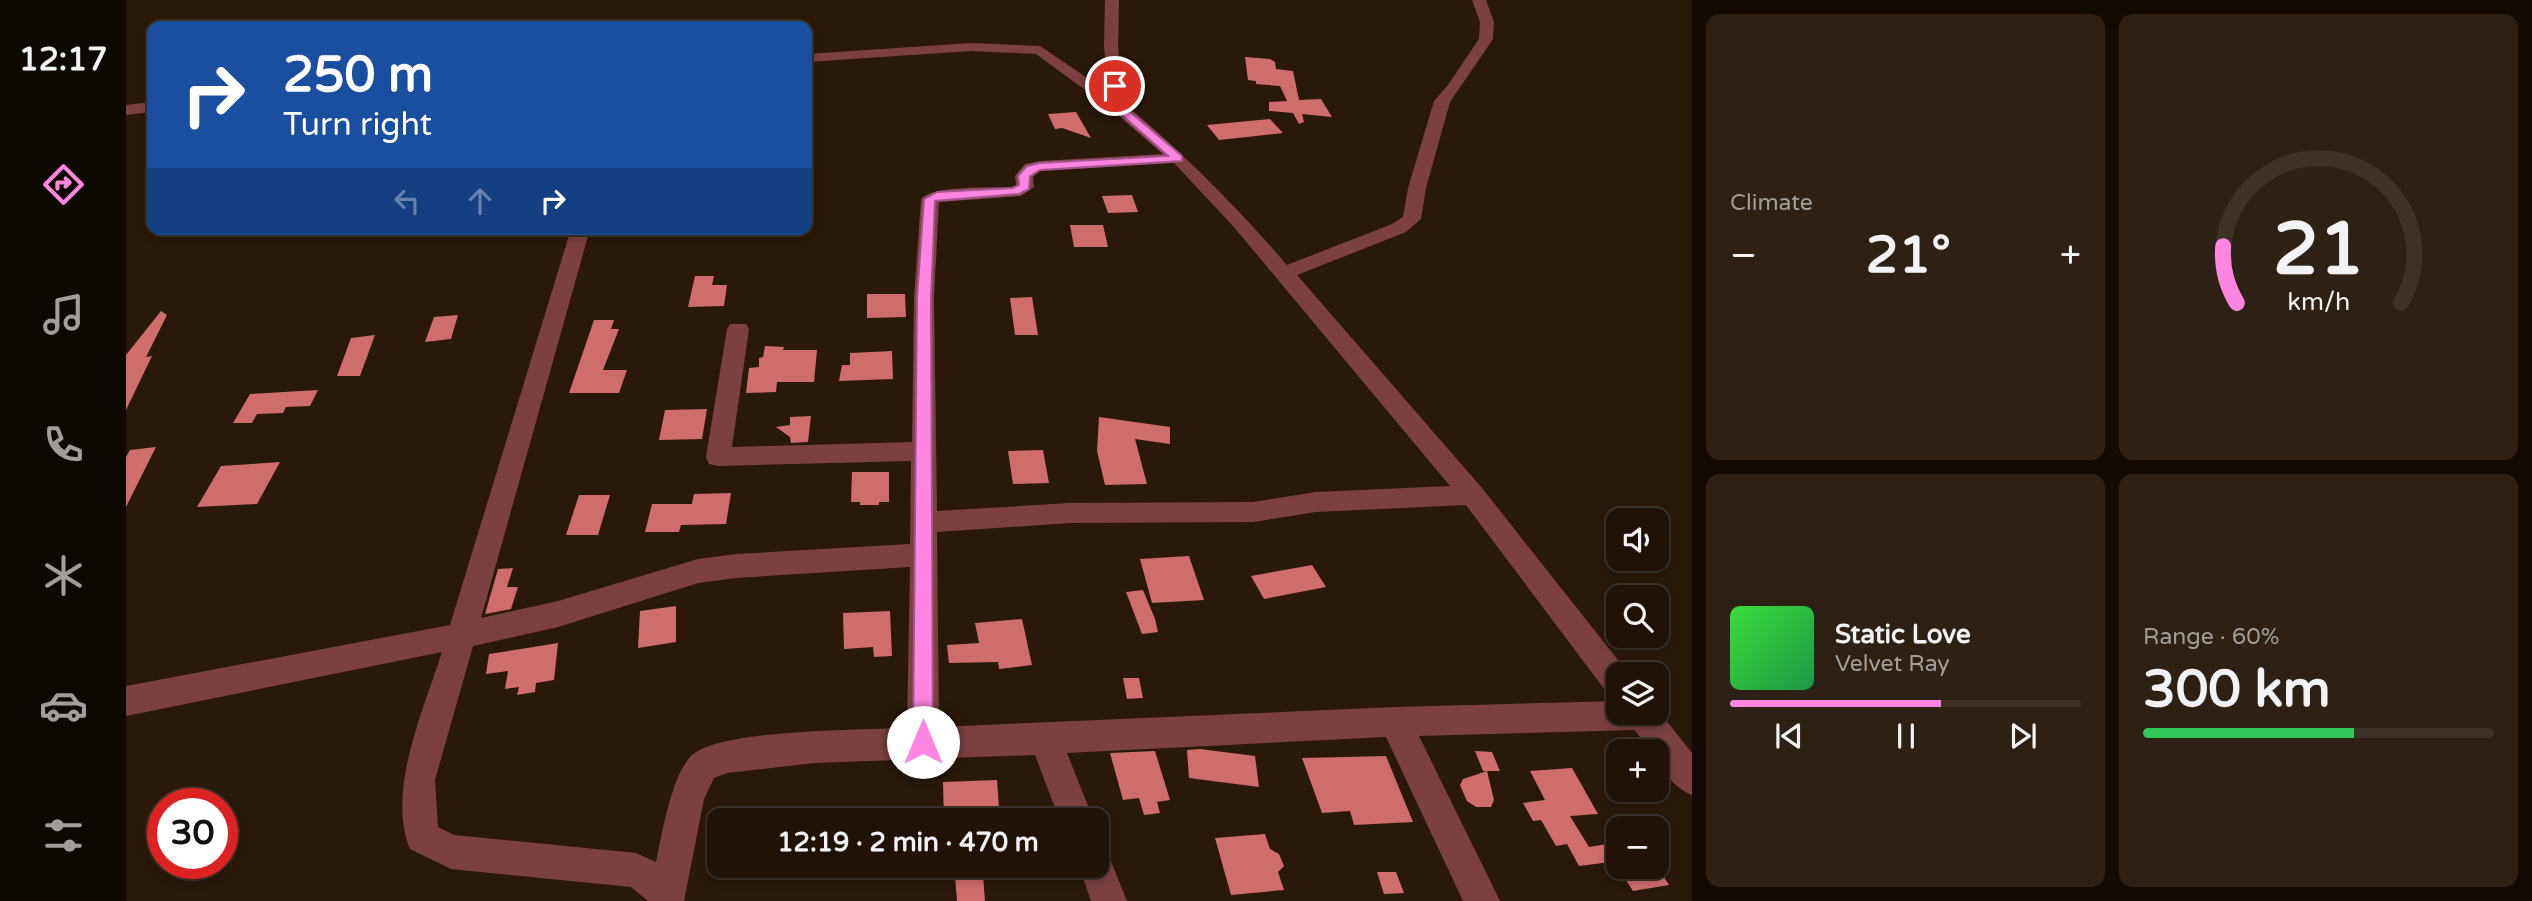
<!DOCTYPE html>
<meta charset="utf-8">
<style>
:root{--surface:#201306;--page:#2d2014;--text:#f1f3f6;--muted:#a29e9b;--line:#3d3228;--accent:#fe85e0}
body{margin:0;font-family:"Varela Round",sans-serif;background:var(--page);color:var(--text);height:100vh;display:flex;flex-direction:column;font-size:26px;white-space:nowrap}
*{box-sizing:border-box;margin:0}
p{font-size:23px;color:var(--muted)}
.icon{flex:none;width:38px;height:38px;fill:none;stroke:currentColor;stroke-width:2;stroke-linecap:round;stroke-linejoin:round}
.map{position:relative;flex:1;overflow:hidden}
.details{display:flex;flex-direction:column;gap:14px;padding:14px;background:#120a03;width:840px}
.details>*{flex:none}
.top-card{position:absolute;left:21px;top:21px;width:665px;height:214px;border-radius:14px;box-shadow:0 4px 10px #0003,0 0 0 2px var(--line);background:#1a4fa0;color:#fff;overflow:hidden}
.fabs{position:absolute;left:1480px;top:508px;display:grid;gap:14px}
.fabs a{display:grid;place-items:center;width:63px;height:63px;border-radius:14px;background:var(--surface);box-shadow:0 4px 10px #0003,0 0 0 2px var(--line);font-size:35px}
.speed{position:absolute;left:21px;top:788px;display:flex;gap:14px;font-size:35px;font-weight:700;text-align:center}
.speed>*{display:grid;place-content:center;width:91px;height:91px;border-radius:50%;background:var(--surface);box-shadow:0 4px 10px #0003,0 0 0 2px var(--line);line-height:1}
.speed .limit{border:10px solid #d22;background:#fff;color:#111}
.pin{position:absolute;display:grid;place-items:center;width:60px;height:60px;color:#fff;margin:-30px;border:4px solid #fff;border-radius:50%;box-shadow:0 2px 7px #0007}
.me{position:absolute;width:77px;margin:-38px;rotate:0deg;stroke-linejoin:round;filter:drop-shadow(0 0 5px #0008)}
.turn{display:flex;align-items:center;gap:24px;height:147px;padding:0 21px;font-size:32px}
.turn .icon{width:91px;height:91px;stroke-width:2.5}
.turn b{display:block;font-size:49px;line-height:60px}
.lanes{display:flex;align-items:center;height:66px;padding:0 21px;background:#0003;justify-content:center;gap:35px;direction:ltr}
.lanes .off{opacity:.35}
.big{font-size:52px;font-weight:700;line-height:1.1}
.details .tile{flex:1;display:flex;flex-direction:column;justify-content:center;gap:10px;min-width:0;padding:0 24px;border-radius:14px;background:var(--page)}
.details .dial{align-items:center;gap:0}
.dial svg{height:182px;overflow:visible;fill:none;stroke:var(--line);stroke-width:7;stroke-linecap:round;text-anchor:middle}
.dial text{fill:var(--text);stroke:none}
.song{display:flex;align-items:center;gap:21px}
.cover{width:84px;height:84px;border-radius:10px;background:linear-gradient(135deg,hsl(120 70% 55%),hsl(140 70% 35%))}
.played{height:7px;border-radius:4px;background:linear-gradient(90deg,var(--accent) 60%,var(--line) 60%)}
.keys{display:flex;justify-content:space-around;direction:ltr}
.heat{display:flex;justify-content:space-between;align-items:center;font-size:38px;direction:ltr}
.charge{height:10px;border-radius:5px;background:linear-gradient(90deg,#34c759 60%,var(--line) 0)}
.details .tiles{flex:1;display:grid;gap:14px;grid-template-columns:repeat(2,1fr)}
.trip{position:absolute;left:581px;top:808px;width:402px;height:70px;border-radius:14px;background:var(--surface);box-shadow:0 4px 10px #0003,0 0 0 2px var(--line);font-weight:700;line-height:70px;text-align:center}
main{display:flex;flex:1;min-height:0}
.tab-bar{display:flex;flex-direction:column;width:126px;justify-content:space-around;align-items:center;background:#0d0802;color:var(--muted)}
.tab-bar .icon{width:49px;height:49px}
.tab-bar .active{color:var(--accent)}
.tab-bar b{font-size:32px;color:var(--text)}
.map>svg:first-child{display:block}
</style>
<main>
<nav class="tab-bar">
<b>12:17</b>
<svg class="icon active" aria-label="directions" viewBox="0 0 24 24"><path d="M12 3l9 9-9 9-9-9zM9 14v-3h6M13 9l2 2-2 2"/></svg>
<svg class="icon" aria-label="music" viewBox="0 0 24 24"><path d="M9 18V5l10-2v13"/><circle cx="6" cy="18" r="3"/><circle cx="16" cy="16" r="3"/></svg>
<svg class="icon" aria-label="phone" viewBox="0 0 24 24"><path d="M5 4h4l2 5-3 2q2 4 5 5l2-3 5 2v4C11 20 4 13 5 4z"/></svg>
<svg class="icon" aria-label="climate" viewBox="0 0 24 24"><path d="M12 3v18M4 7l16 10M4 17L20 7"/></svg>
<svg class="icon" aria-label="car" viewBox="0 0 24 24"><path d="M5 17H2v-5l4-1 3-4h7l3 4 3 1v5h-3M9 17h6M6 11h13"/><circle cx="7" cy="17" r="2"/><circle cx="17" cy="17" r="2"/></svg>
<svg class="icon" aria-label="filters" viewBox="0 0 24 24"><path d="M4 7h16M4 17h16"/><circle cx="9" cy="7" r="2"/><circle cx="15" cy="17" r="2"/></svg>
</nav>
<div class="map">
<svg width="1566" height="901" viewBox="0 0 1566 901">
<rect width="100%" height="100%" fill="#2a1908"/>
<path fill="#ce6d6c" d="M 1119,57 L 1144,59 L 1149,62 L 1150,69 L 1167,71 L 1173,100 L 1195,99 L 1206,117 L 1176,114 L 1178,122 L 1173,124 L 1167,113 L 1143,111 L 1143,102 L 1161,101 L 1154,86 L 1130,84 L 1130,81 L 1122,80 Z
M 950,112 L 965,138 L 936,128 L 929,129 L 922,114 Z
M 1144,119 L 1157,133 L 1093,140 L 1081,125 Z
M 1006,195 L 1012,212 L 982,213 L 976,196 Z
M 944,225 L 977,225 L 982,247 L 948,247 Z
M 569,276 L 588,276 L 586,285 L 601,285 L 598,306 L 562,307 Z
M 741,294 L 779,294 L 780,317 L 741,318 Z
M 906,297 L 912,335 L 889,335 L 884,298 Z
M 35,311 L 41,315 L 20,357 L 26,356 L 0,410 L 0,355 Z
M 332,315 L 325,339 L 299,342 L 308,317 Z
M 468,320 L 488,320 L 485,329 L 493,329 L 477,370 L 501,370 L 493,393 L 443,393 Z
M 249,335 L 234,376 L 211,376 L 225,338 Z
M 639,346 L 658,347 L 657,350 L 691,350 L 688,382 L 651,382 L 650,392 L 620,393 L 623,368 L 633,367 L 633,358 L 637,357 Z
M 766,351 L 767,379 L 713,381 L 716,365 L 724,365 L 724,353 Z
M 192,390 L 184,406 L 160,407 L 157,413 L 131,414 L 126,423 L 107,423 L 124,394 Z
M 581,409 L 576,439 L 533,440 L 539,410 Z
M 685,416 L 682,442 L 665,443 L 664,437 L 650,427 L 664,425 L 664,417 Z
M 973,417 L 1044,427 L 1044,444 L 1009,439 L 1021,484 L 979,485 L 971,451 Z
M 30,447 L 0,507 L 0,457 L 4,450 Z
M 917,450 L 923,483 L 887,484 L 882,451 Z
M 154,462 L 131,504 L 71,507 L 95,466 Z
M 726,472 L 763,472 L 763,502 L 753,502 L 753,505 L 734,505 L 734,502 L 725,502 Z
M 605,493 L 600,524 L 555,525 L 553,532 L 519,532 L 526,504 L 566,504 L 568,494 Z
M 453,495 L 484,495 L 472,535 L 440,535 Z
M 1063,556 L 1078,600 L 1026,603 L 1014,559 Z
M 1186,565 L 1200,587 L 1138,599 L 1125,576 Z
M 387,568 L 381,587 L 392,587 L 385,609 L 359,614 L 372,569 Z
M 1017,590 L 1029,619 L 1032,632 L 1016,634 L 1000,592 Z
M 550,606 L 550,642 L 512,648 L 514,611 Z
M 764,611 L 766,656 L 748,657 L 747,647 L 718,649 L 717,613 Z
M 896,619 L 906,665 L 873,669 L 872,662 L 823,663 L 821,645 L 853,643 L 849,623 Z
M 432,643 L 428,680 L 410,683 L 409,692 L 391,695 L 393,687 L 379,689 L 382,671 L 360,674 L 363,654 Z
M 997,678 L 1013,678 L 1017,698 L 1001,699 Z
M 1074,749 L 1129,756 L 1133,787 L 1063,778 L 1061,750 Z
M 1029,751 L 1044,800 L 1031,802 L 1034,813 L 1018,815 L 1013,798 L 997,800 L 984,753 Z
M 1349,751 L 1366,752 L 1374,771 L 1357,771 Z
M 1260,756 L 1287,822 L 1228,825 L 1224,811 L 1196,813 L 1176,758 Z
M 1446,768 L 1472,814 L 1444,816 L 1463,847 L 1493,842 L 1493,861 L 1453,866 L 1441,844 L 1430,846 L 1415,820 L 1407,821 L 1397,803 L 1419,800 L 1404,771 Z
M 1361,771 L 1368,800 L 1365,807 L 1350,807 L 1341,801 L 1334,785 L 1337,779 Z
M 871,780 L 874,821 L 818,821 L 817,782 Z
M 1139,834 L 1144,849 L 1153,854 L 1158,866 L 1152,872 L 1158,890 L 1105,895 L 1089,838 Z
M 1491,866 L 1531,866 L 1543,885 L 1507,891 Z
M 1251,872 L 1270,872 L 1278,893 L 1258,894 Z
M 857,875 L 859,901 L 831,901 L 829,876 Z"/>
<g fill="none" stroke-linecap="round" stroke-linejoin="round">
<path fill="#7c413f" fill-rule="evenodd" d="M 979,0 L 993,0 L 992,47 L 999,104 C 1058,154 1111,207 1161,265 L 1266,224 L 1277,217 L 1282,188 L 1308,101 L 1322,85 L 1353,39 L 1354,22 L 1346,0 L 1360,0 L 1368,22 L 1367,39 L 1324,102 L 1300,188 L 1295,219 L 1280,232 L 1171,275 L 1356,488 L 1503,674 L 1493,674 L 1493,698 L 1482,694 L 1340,505 L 1190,512 L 1127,522 L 944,523 L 811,532 L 813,727 L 1269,707 L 1493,701 L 1493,712 L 1531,712 L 1531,709 L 1566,753 L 1566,795 C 1550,789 1531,768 1531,751 L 1524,751 L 1509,730 L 1293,736 L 1374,901 L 1337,901 L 1260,737 L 941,753 L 968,821 L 934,821 L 909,755 L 689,763 L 601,773 L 588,778 L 578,799 L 558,901 L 522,901 L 505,887 L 325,869 L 284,849 C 260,791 298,709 316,652 L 0,716 L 0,686 L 324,625 L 445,229 L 464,229 L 355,618 L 432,601 L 572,559 L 610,554 L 784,544 L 785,461 L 592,466 L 583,464 L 580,457 L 601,329 L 604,324 L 620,324 L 623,329 L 606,447 L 786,442 L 788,298 L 795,199 C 807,185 865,188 885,187 L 890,185 L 889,176 L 899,164 L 914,161 L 1037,154 L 985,109 L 910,54 L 845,51 L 681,62 L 681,54 L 845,43 L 914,46 L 982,92 L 978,47 ZM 1048,163 L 1107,226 L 1324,486 L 1190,492 L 1127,502 L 944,503 L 811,511 L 808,298 L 813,202 L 895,196 L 908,187 L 907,177 L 914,171 ZM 784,567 L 781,728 C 739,730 592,729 565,756 C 545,777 536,834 530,862 L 510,853 L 328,835 L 312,827 L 309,780 L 347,646 L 432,627 L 572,583 L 610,578 Z
M 26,102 L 26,112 L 0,115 L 0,105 Z
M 971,849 L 982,854 L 1001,901 L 965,901 L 953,866 L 971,866 Z"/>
</g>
<path fill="#fe85e0" stroke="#a55692" stroke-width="2" d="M 989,83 L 994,86 L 996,105 L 1056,156 L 1056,161 L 914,170 L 904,176 L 903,189 L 893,194 L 809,201 L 805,298 L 807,742 L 804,749 L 797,752 L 790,749 L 787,742 L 791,298 L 798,199 L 811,192 L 887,188 L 893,185 L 892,176 L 901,166 L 914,163 L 1042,156 L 988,108 L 984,86 Z"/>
</svg>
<div class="fabs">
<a><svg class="icon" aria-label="sound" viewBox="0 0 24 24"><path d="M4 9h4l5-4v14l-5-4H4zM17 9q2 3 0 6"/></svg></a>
<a><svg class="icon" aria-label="search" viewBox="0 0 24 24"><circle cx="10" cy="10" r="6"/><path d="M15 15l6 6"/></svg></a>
<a><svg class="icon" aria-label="layers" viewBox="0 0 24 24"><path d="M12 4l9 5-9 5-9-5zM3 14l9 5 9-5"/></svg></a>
<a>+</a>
<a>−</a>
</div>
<div class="speed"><div class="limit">30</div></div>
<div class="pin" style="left:989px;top:86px;background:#d93025"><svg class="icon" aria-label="arrive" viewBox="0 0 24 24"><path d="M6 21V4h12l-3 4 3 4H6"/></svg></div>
<svg class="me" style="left:797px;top:742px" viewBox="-20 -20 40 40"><circle r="19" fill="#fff"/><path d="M0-13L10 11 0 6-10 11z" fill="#fe85e0"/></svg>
<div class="trip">12:19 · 2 min · 470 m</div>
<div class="top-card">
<div class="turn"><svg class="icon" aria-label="right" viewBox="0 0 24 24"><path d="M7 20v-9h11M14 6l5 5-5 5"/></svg><div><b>250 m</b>Turn right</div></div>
<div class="lanes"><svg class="icon off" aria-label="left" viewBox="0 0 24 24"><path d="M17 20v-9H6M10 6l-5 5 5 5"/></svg><svg class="icon off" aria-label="ahead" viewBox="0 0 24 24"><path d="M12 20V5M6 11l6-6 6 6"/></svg><svg class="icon" aria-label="right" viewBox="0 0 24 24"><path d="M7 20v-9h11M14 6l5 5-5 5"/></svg></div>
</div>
</div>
<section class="details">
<div class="tiles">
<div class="tile"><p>Climate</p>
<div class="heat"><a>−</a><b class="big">21°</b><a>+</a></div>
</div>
<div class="tile dial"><svg viewBox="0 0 100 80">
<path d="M14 69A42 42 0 1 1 86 69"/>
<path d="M14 69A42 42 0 0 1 8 44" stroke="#fe85e0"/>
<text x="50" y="56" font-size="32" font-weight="700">21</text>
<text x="50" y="72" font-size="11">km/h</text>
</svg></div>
<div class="tile">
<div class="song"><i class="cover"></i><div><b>Static Love</b><p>Velvet Ray</p></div></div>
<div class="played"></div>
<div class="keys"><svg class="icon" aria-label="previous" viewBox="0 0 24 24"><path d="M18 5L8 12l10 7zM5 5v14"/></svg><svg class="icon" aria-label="pause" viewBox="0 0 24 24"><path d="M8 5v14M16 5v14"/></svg><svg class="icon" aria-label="next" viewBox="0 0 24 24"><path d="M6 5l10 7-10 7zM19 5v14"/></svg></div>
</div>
<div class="tile"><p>Range · 60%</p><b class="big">300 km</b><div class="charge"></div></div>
</div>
</section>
</main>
